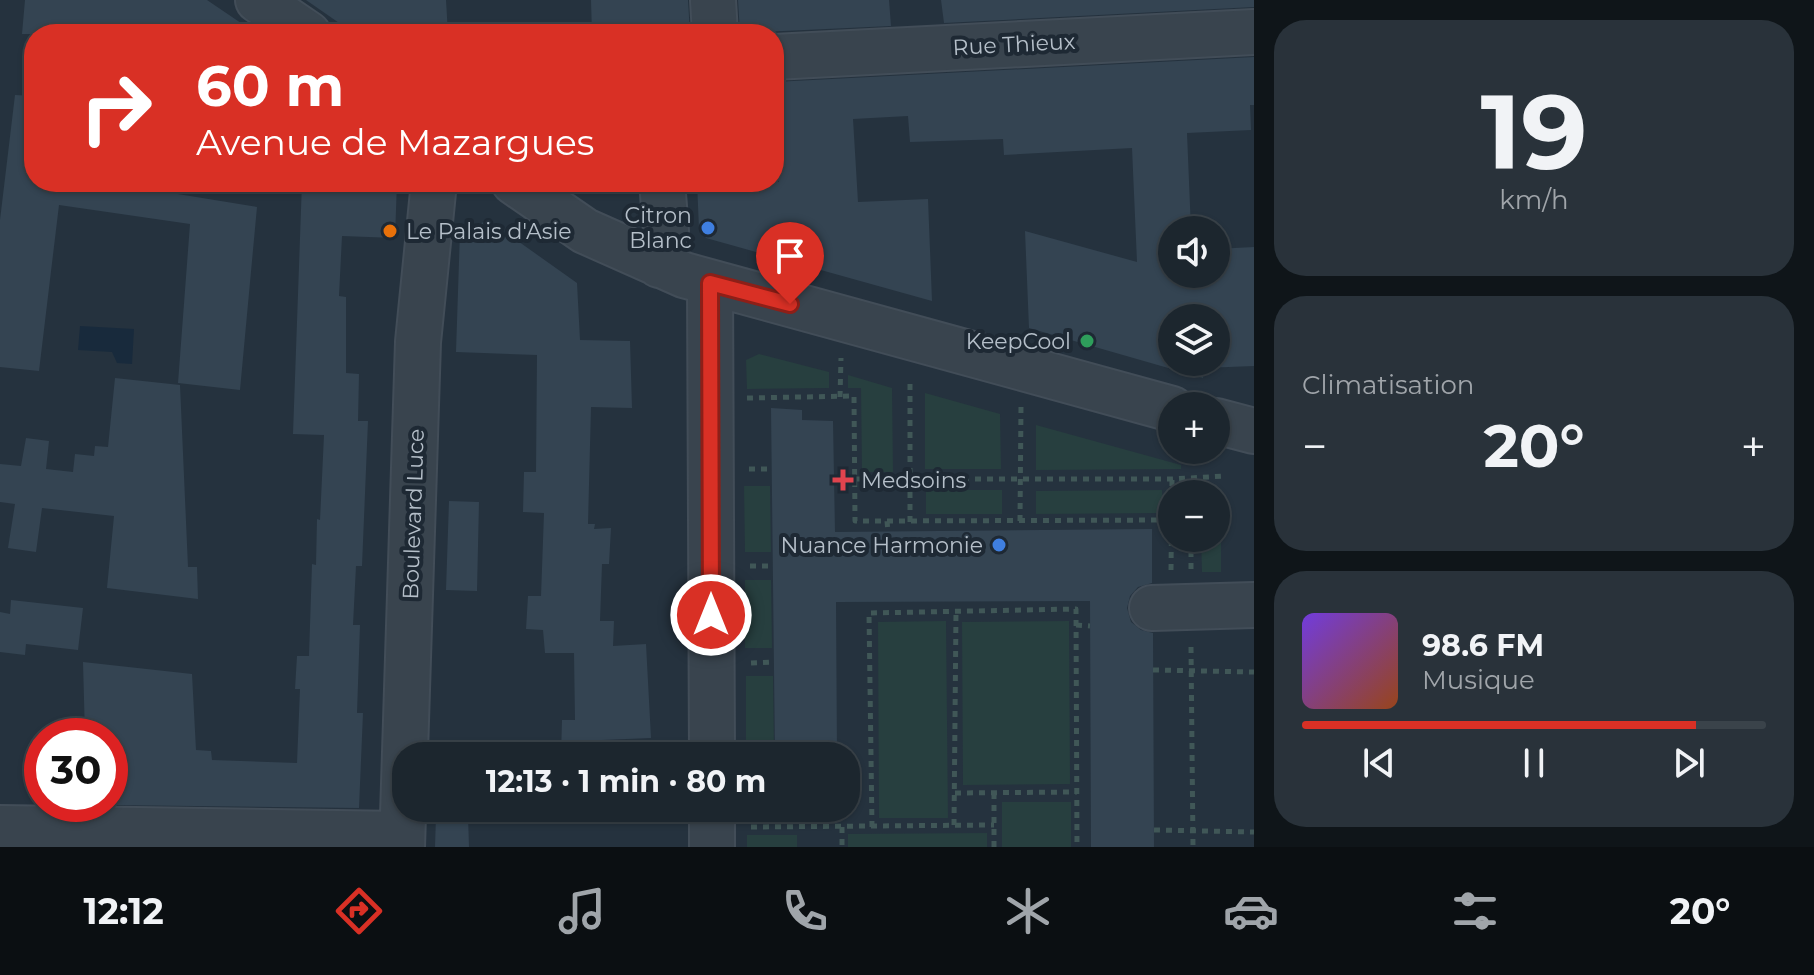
<!DOCTYPE html>
<html lang="fr">
<meta charset="utf-8">
<style>
:root{--surface:#1c262e;--page:#29323a;--text:#f1f3f6;--muted:#a0a5aa;--line:#3a434a;--accent:#d93025}
body{margin:0;font-family:Montserrat,sans-serif;background:var(--page);color:var(--text);height:100vh;display:flex;flex-direction:column;font-size:30px;white-space:nowrap}
*{box-sizing:border-box;margin:0}
p{font-size:26px;color:var(--muted)}
.icon{flex:none;width:44px;height:44px;fill:none;stroke:currentColor;stroke-width:2;stroke-linecap:round;stroke-linejoin:round}
.map{position:relative;flex:1;overflow:hidden}
.sheet{display:flex;flex-direction:column;gap:20px;padding:20px;background:#0f1519;width:560px}
.sheet>*{flex:none}
.banner{position:absolute;left:24px;top:24px;width:760px;height:168px;border-radius:32px;box-shadow:0 2px 6px #0004,0 0 0 2px var(--line);background:#d93025;color:#fff;overflow:hidden}
.tools{position:absolute;left:1158px;top:216px;display:grid;gap:16px}
.tools a{display:grid;place-items:center;width:72px;height:72px;border-radius:50%;background:var(--surface);box-shadow:0 2px 6px #0004,0 0 0 2px var(--line);font-size:40px}
.speed{position:absolute;left:24px;top:718px;display:flex;gap:16px;font-size:40px;font-weight:700;text-align:center}
.speed>*{display:grid;place-content:center;width:104px;height:104px;border-radius:50%;background:var(--surface);box-shadow:0 2px 6px #0004,0 0 0 2px var(--line);line-height:1}
.speed .limit{border:12px solid #d22;background:#fff;color:#111}
.pin{position:absolute;display:grid;place-items:center;width:68px;height:68px;color:#fff;margin:-82px -34px;border-radius:50% 50% 50% 0;rotate:-45deg;box-shadow:0 0 8px #0007}
.pin .icon{rotate:45deg}
.me{position:absolute;width:88px;margin:-44px;rotate:0deg;stroke-linejoin:round;filter:drop-shadow(0 0 6px #0008)}
.turn{display:flex;align-items:center;gap:28px;height:168px;padding:0 40px;font-size:36px}
.turn .icon{width:104px;height:104px;stroke-width:2.5}
.turn b{display:block;font-size:56px;line-height:68px}
.big{font-size:60px;font-weight:700;line-height:1.1}
.sheet .card{flex:1;display:flex;flex-direction:column;justify-content:center;gap:12px;min-width:0;padding:0 28px;border-radius:32px;background:var(--page)}
.sheet .dial{align-items:center;gap:0}
.dial b{font-size:104px;line-height:1}
.song{display:flex;align-items:center;gap:24px}
.cover{width:96px;height:96px;border-radius:12px;background:linear-gradient(135deg,hsl(260 70% 55%),hsl(20 70% 35%))}
.played{height:8px;border-radius:4px;background:linear-gradient(90deg,var(--accent) 85%,var(--line) 85%)}
.keys{display:flex;justify-content:space-around;direction:ltr}
.heat{display:flex;justify-content:space-between;align-items:center;font-size:44px;direction:ltr}
.trip{position:absolute;left:392px;top:742px;width:468px;height:80px;border-radius:32px;background:var(--surface);box-shadow:0 2px 6px #0004,0 0 0 2px var(--line);font-weight:700;line-height:80px;text-align:center}
.tab-bar{display:flex;height:128px;justify-content:space-around;align-items:center;background:#0b0f12;color:var(--muted)}
.tab-bar .icon{width:56px;height:56px}
.tab-bar .selected{color:var(--accent)}
.tab-bar b{font-size:36px;color:var(--text)}
main{display:flex;flex:1;min-height:0}
.map>svg:first-child{display:block}
</style>
<main>
<div class="map">
<svg width="1254" height="847" viewBox="0 0 1254 847">
<rect width="100%" height="100%" fill="#25323e"/>
<path fill="#273f3f" d="M 759,354 L 829,372 L 829,388 L 747,389 L 746,360 Z
M 848,375 L 892,388 L 893,472 L 862,472 L 861,388 L 848,388 Z
M 925,393 L 1000,414 L 1001,469 L 925,469 Z
M 1036,425 L 1181,465 L 1181,469 L 1036,470 Z
M 744,486 L 770,486 L 771,552 L 745,552 Z
M 926,490 L 1002,490 L 1002,514 L 926,514 Z
M 1162,490 L 1163,513 L 1036,514 L 1036,491 Z
M 1201,490 L 1221,490 L 1221,572 L 1202,572 L 1201,538 L 1216,538 L 1216,494 L 1201,494 Z
M 745,580 L 771,580 L 772,648 L 745,648 Z
M 946,621 L 948,818 L 879,818 L 878,622 Z
M 1069,621 L 1070,784 L 963,785 L 962,622 Z
M 746,676 L 773,676 L 774,751 L 746,751 Z
M 1002,802 L 1071,802 L 1071,847 L 1002,847 Z
M 747,808 L 773,808 L 774,819 L 747,820 Z
M 987,833 L 987,847 L 848,847 L 848,834 Z
M 747,835 L 797,835 L 797,847 L 747,847 Z"/>
<path fill="#182a3c" d="M 80,326 L 134,329 L 132,364 L 117,363 L 112,352 L 78,350 Z"/>
<path fill="#344452" fill-rule="evenodd" d="M 25,0 L 207,0 L 257,34 L 22,34 Z
M 306,0 L 446,0 L 448,34 L 355,34 Z
M 591,0 L 688,0 L 690,34 L 592,34 Z
M 738,0 L 889,0 L 891,26 L 740,33 Z
M 941,0 L 1254,0 L 1254,7 L 944,23 Z
M 1254,57 L 1254,105 L 1250,105 L 1251,130 L 1187,133 L 1191,230 L 1172,230 L 1172,274 L 1216,274 L 1216,249 L 1254,247 L 1254,366 L 1203,368 L 1203,378 L 1029,328 L 1025,231 L 1137,262 L 1132,148 L 1004,155 L 1003,139 L 910,142 L 908,116 L 853,119 L 858,202 L 928,199 L 932,301 L 706,238 L 699,229 L 697,182 L 779,182 L 774,130 L 774,82 ZM 1172,318 L 1216,318 L 1216,362 L 1172,362 Z
M 15,95 L 34,96 L 34,182 L 104,182 L 257,207 L 240,390 L 178,383 L 190,224 L 59,205 L 39,371 L 0,367 L 0,220 Z
M 302,182 L 397,182 L 395,238 L 342,236 L 339,296 L 346,297 L 346,373 L 359,374 L 358,421 L 368,421 L 362,566 L 356,566 L 353,625 L 360,625 L 357,713 L 363,713 L 359,808 L 110,805 L 110,736 L 85,736 L 83,662 L 192,674 L 196,750 L 211,751 L 212,760 L 297,763 L 300,689 L 295,689 L 297,656 L 309,656 L 312,564 L 316,565 L 317,519 L 320,520 L 324,435 L 293,434 Z
M 484,222 L 513,241 L 515,239 L 577,283 L 580,340 L 630,341 L 632,408 L 591,407 L 588,524 L 595,524 L 594,529 L 611,528 L 609,564 L 602,564 L 600,621 L 614,621 L 613,646 L 646,644 L 651,738 L 602,740 L 602,756 L 561,756 L 562,720 L 575,720 L 574,653 L 545,653 L 543,630 L 526,629 L 528,596 L 541,596 L 544,513 L 523,512 L 524,472 L 536,472 L 537,355 L 456,352 L 460,231 Z
M 115,378 L 180,385 L 188,567 L 197,567 L 198,599 L 107,588 L 114,516 L 42,508 L 36,552 L 8,548 L 15,504 L 0,502 L 0,464 L 21,466 L 26,438 L 49,441 L 46,469 L 73,472 L 75,454 L 94,456 L 95,446 L 108,447 Z
M 771,408 L 802,410 L 802,420 L 833,421 L 835,532 L 1152,529 L 1152,583 L 1138,587 L 1130,596 L 1127,608 L 1131,622 L 1141,630 L 1153,633 L 1154,847 L 1091,847 L 1090,601 L 836,602 L 837,756 L 775,756 Z
M 449,501 L 479,502 L 477,591 L 446,590 Z
M 11,600 L 83,608 L 78,650 L 26,644 L 25,655 L 0,652 L 0,612 L 10,614 Z
M 564,808 L 600,808 L 600,816 L 564,816 Z
M 775,808 L 838,808 L 838,820 L 776,821 Z
M 436,816 L 468,816 L 469,847 L 435,847 Z"/>
<g fill="none" stroke-linecap="round" stroke-linejoin="round">
<g stroke="#424d58" stroke-width="48">
<path id="minor" d="M 258,0 L 308,34
M 713,0 L 715,34
M 774,57 L 1254,32
M 514,182 L 585,231 L 684,275 L 1172,409
M 659,265 L 666,231 L 662,182
M 710,283 L 712,756
M 1216,421 L 1254,431
M 1152,608 L 1254,605
M 0,828 L 402,834
M 402,847 L 418,342 L 434,182
M 712,847 L 712,808"/>
</g>
<path stroke="#405757" stroke-width="5" stroke-dasharray="6 6" stroke-linecap="butt" d="M 840,397 L 841,358
M 747,398 L 854,396 L 855,521 L 887,521 L 888,532
M 749,469 L 772,469
M 855,479 L 1172,479 L 1226,476
M 1192,494 L 1192,479
M 887,521 L 1171,520
M 1020,521 L 1021,406
M 910,522 L 910,379
M 750,566 L 773,566
M 1191,569 L 1191,538
M 1171,570 L 1172,479
M 1076,625 L 1090,626
M 1191,647 L 1193,847
M 751,663 L 774,662
M 1153,670 L 1254,672
M 955,793 L 1077,792
M 954,825 L 956,612
M 751,827 L 994,825
M 842,827 L 842,847
M 872,827 L 869,613 L 1076,609 L 1077,847
M 1154,830 L 1254,832
M 994,847 L 994,793"/>
<use href="#minor" stroke="#39444e" stroke-width="44"/>
</g>
<g fill="none" stroke-linecap="round" stroke-linejoin="round">
<g stroke="#8d1f18" stroke-width="20">
<path id="route" d="M 711,615 L 710,283 L 790,304"/>
</g>
<use href="#route" stroke="#d93025" stroke-width="14"/>
</g>
<g fill="#3f7fe0" stroke="#1e2934" stroke-width="3">
<circle cx="708" cy="228" r="8"/>
<circle cx="999" cy="545" r="8"/>
</g>
<circle fill="#e8710a" stroke="#1e2934" stroke-width="3" cx="390" cy="231" r="8"/>
<circle fill="#2e9e5b" stroke="#1e2934" stroke-width="3" cx="1087" cy="341" r="8"/>
<path fill="#e0444e" stroke="#1e2934" stroke-width="3" d="M839 468h8v8h8v8h-8v8h-8v-8h-8v-8h8z"/>
<g text-anchor="middle" stroke-width="8" stroke-linejoin="round" paint-order="stroke">
<g font-size="22" fill="#b5bfc9" stroke="#1e2934">
<text transform="translate(1014 44) rotate(-3)" y="8">Rue Thieux</text>
<text transform="translate(413 514) rotate(-88)" y="8">Boulevard Luce</text>
</g>
<g font-size="22" fill="#b5bfc9" stroke="#1e2934" text-anchor="end">
<text x="692" y="223">Citron<tspan x="692" dy="25">Blanc</tspan></text>
<text x="406" y="239" text-anchor="start">Le Palais d'Asie</text>
<text x="1071" y="349">KeepCool</text>
<text x="861" y="488" text-anchor="start">Medsoins</text>
<text x="983" y="553">Nuance Harmonie</text>
</g>
</g>
</svg>
<div class="tools">
<a><svg class="icon" aria-label="sound" viewBox="0 0 24 24"><path d="M4 9h4l5-4v14l-5-4H4zM17 9q2 3 0 6"/></svg></a>
<a><svg class="icon" aria-label="layers" viewBox="0 0 24 24"><path d="M12 4l9 5-9 5-9-5zM3 14l9 5 9-5"/></svg></a>
<a>+</a>
<a>−</a>
</div>
<div class="speed"><div class="limit">30</div></div>
<div class="pin" style="left:790px;top:304px;background:#d93025"><svg class="icon" aria-label="arrive" viewBox="0 0 24 24"><path d="M6 21V4h12l-3 4 3 4H6"/></svg></div>
<svg class="me" style="left:711px;top:615px" viewBox="-20 -20 40 40"><circle r="17" fill="#d93025" stroke="#fff" stroke-width="3"/><path d="M0-11L8 9 0 5-8 9z" fill="#fff"/></svg>
<div class="trip">12:13 · 1 min · 80 m</div>
<div class="banner">
<div class="turn"><svg class="icon" aria-label="right" viewBox="0 0 24 24"><path d="M7 20v-9h11M14 6l5 5-5 5"/></svg><div><b>60 m</b>Avenue de Mazargues</div></div>
</div>
</div>
<section class="sheet">
<div class="card dial"><b>19</b><p>km/h</p></div>
<div class="card"><p>Climatisation</p>
<div class="heat"><a>−</a><b class="big">20°</b><a>+</a></div>
</div>
<div class="card">
<div class="song"><i class="cover"></i><div><b>98.6 FM</b><p>Musique</p></div></div>
<div class="played"></div>
<div class="keys"><svg class="icon" aria-label="previous" viewBox="0 0 24 24"><path d="M18 5L8 12l10 7zM5 5v14"/></svg><svg class="icon" aria-label="pause" viewBox="0 0 24 24"><path d="M8 5v14M16 5v14"/></svg><svg class="icon" aria-label="next" viewBox="0 0 24 24"><path d="M6 5l10 7-10 7zM19 5v14"/></svg></div>
</div>
</section>
</main>
<nav class="tab-bar">
<b>12:12</b>
<svg class="icon selected" aria-label="directions" viewBox="0 0 24 24"><path d="M12 3l9 9-9 9-9-9zM9 14v-3h6M13 9l2 2-2 2"/></svg>
<svg class="icon" aria-label="music" viewBox="0 0 24 24"><path d="M9 18V5l10-2v13"/><circle cx="6" cy="18" r="3"/><circle cx="16" cy="16" r="3"/></svg>
<svg class="icon" aria-label="phone" viewBox="0 0 24 24"><path d="M5 4h4l2 5-3 2q2 4 5 5l2-3 5 2v4C11 20 4 13 5 4z"/></svg>
<svg class="icon" aria-label="climate" viewBox="0 0 24 24"><path d="M12 3v18M4 7l16 10M4 17L20 7"/></svg>
<svg class="icon" aria-label="car" viewBox="0 0 24 24"><path d="M5 17H2v-5l4-1 3-4h7l3 4 3 1v5h-3M9 17h6M6 11h13"/><circle cx="7" cy="17" r="2"/><circle cx="17" cy="17" r="2"/></svg>
<svg class="icon" aria-label="filters" viewBox="0 0 24 24"><path d="M4 7h16M4 17h16"/><circle cx="9" cy="7" r="2"/><circle cx="15" cy="17" r="2"/></svg>
<b>20°</b>
</nav>
